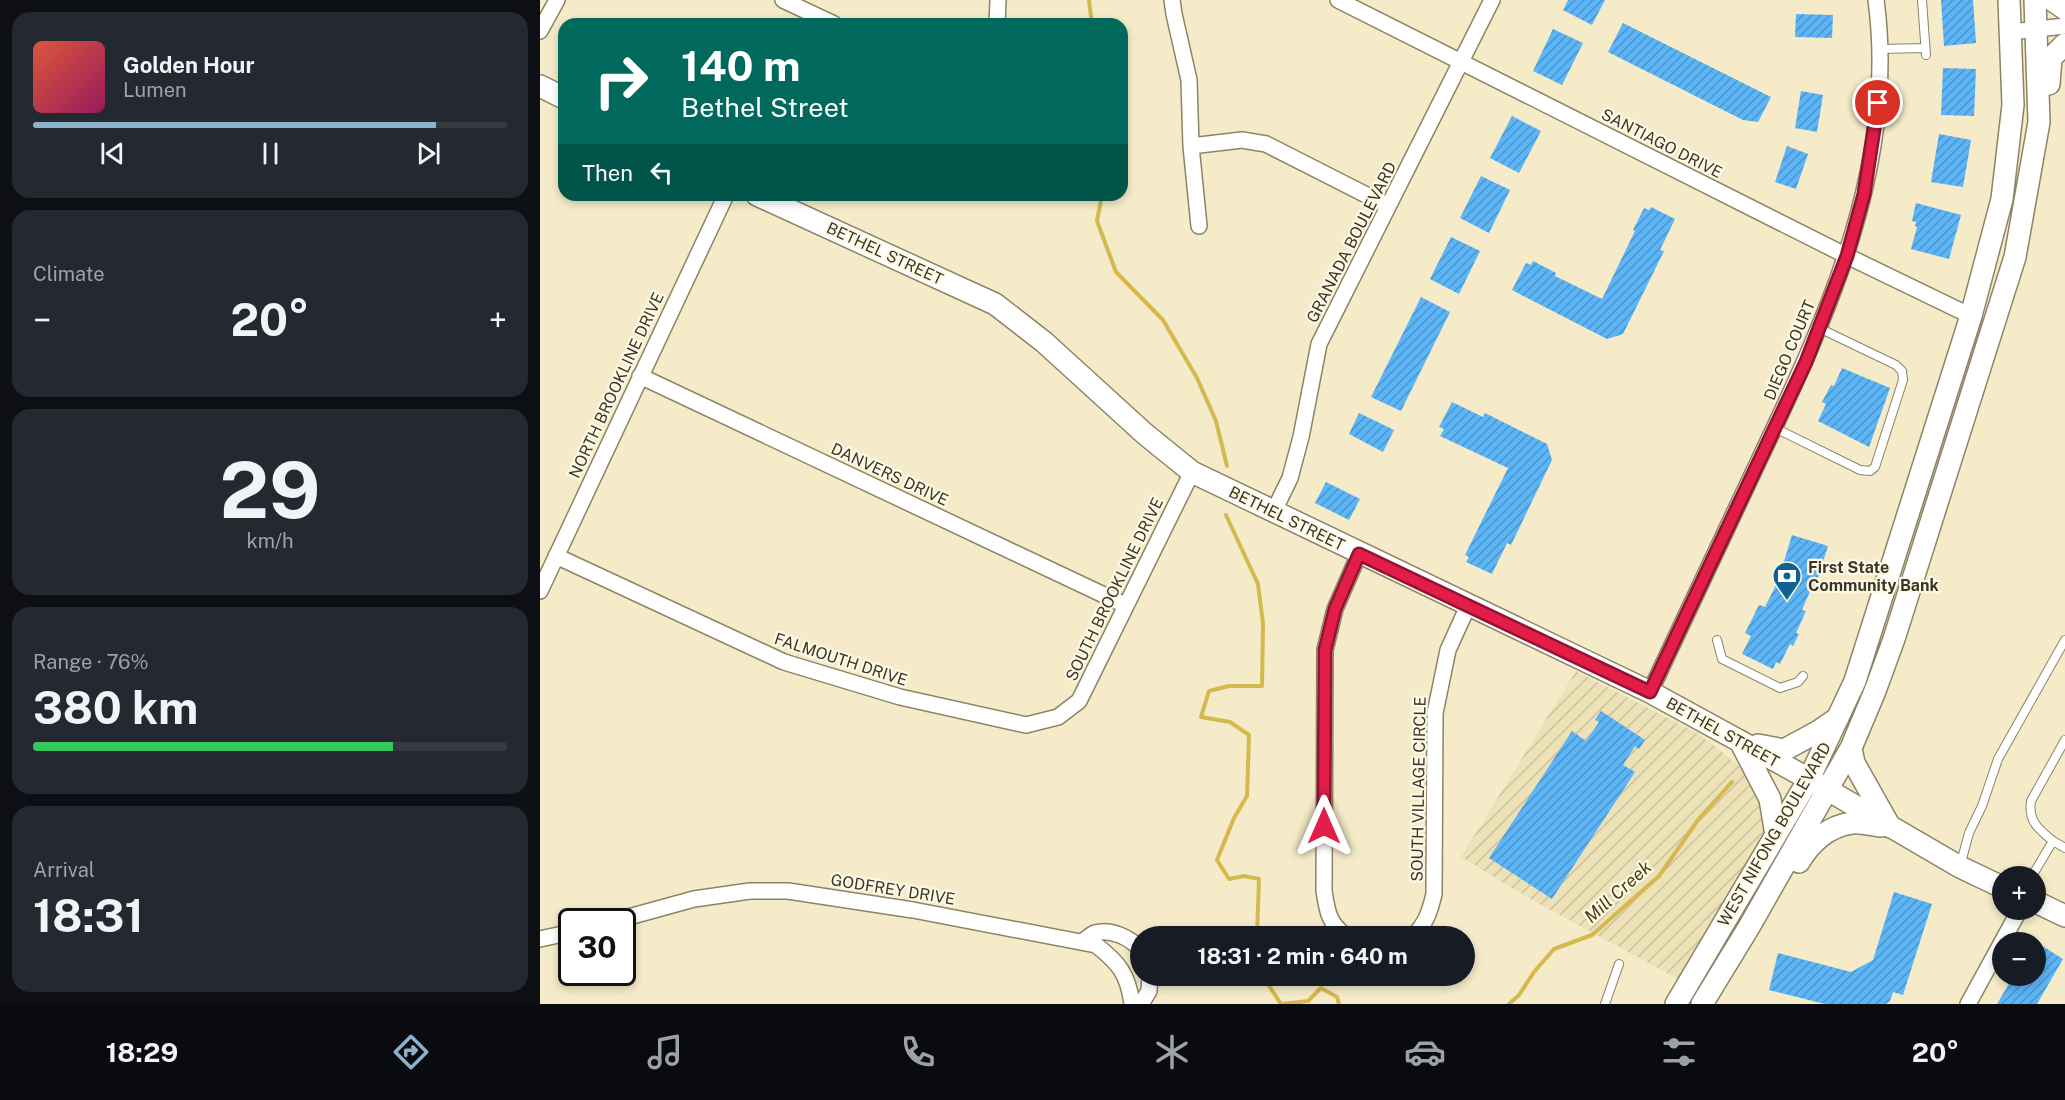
<!DOCTYPE html>
<meta charset="utf-8">
<style>
:root{--surface:#171b24;--page:#242831;--text:#f1f3f6;--muted:#9ea1a6;--line:#363941;--accent:#8cb2ca}
body{margin:0;font-family:"Public Sans",sans-serif;background:var(--page);color:var(--text);height:100vh;display:flex;flex-direction:column;font-size:22px;white-space:nowrap}
*{box-sizing:border-box;margin:0}
p{font-size:20px;color:var(--muted)}
.icon{flex:none;width:33px;height:33px;fill:none;stroke:currentColor;stroke-width:2;stroke-linecap:round;stroke-linejoin:round}
.map{position:relative;flex:1;overflow:hidden}
.sheet{display:flex;flex-direction:column;gap:12px;padding:12px;background:#0d0f14;width:540px}
.sheet>*{flex:none}
.hud{position:absolute;left:18px;top:18px;width:570px;height:183px;border-radius:18px;box-shadow:0 3px 9px #0003;background:#00695c;color:#fff;overflow:hidden}
.tools{position:absolute;left:1452px;top:866px;display:grid;gap:12px}
.tools a{display:grid;place-items:center;width:54px;height:54px;border-radius:50%;background:var(--surface);box-shadow:0 3px 9px #0003;font-size:30px}
.speed{position:absolute;left:18px;top:908px;display:flex;gap:12px;font-size:30px;font-weight:700;text-align:center}
.speed>*{display:grid;place-content:center;width:78px;height:78px;border-radius:50%;background:var(--surface);box-shadow:0 3px 9px #0003;line-height:1}
.speed .limit{border:3px solid #111;border-radius:9px;background:#fff;color:#111}
.pin{position:absolute;display:grid;place-items:center;width:51px;height:51px;color:#fff;margin:-26px;border:3px solid #fff;border-radius:50%;box-shadow:0 2px 6px #0007}
.me{position:absolute;width:66px;margin:-33px;rotate:0deg;stroke-linejoin:round;filter:drop-shadow(0 0 4px #0008)}
.turn{display:flex;align-items:center;gap:21px;height:126px;padding:0 24px;font-size:27px}
.turn .icon{width:78px;height:78px;stroke-width:2.5}
.turn b{display:block;font-size:42px;line-height:51px}
.then{display:flex;align-items:center;height:57px;padding:0 24px;background:#0003;gap:12px;font-size:22px}
.big{font-size:45px;font-weight:700;line-height:1.1}
.sheet .widget{flex:1;display:flex;flex-direction:column;justify-content:center;gap:9px;min-width:0;padding:0 21px;border-radius:18px;background:var(--page)}
.sheet .dial{align-items:center;gap:0}
.dial b{font-size:78px;line-height:1}
.song{display:flex;align-items:center;gap:18px}
.cover{width:72px;height:72px;border-radius:9px;background:linear-gradient(135deg,hsl(10 70% 55%),hsl(330 70% 35%))}
.played{height:6px;border-radius:3px;background:linear-gradient(90deg,var(--accent) 85%,var(--line) 85%)}
.keys{display:flex;justify-content:space-around;direction:ltr}
.heat{display:flex;justify-content:space-between;align-items:center;font-size:33px;direction:ltr}
.charge{height:9px;border-radius:4px;background:linear-gradient(90deg,#34c759 76%,var(--line) 0)}
.trip{position:absolute;left:590px;top:926px;width:345px;height:60px;border-radius:30px;background:var(--surface);box-shadow:0 3px 9px #0003;font-weight:700;line-height:60px;text-align:center}
.tabs{display:flex;height:96px;justify-content:space-around;align-items:center;background:#090b0e;color:var(--muted)}
.tabs .icon{width:42px;height:42px}
.tabs .active{color:var(--accent)}
.tabs b{font-size:27px;color:var(--text)}
main{display:flex;flex:1;min-height:0}
.map>svg:first-child{display:block}
</style>
<main>
<section class="sheet">
<div class="widget">
<div class="song"><i class="cover"></i><div><b>Golden Hour</b><p>Lumen</p></div></div>
<div class="played"></div>
<div class="keys"><svg class="icon" aria-label="previous" viewBox="0 0 24 24"><path d="M18 5L8 12l10 7zM5 5v14"/></svg><svg class="icon" aria-label="pause" viewBox="0 0 24 24"><path d="M8 5v14M16 5v14"/></svg><svg class="icon" aria-label="next" viewBox="0 0 24 24"><path d="M6 5l10 7-10 7zM19 5v14"/></svg></div>
</div>
<div class="widget"><p>Climate</p>
<div class="heat"><a>−</a><b class="big">20°</b><a>+</a></div>
</div>
<div class="widget dial"><b>29</b><p>km/h</p></div>
<div class="widget"><p>Range · 76%</p><b class="big">380 km</b><div class="charge"></div></div>
<div class="widget"><p>Arrival</p><b class="big">18:31</b></div>
</section>
<div class="map">
<svg width="1525" height="1004" viewBox="0 0 1525 1004">
<defs>
<pattern id="industrial-furrows" width="10" height="10" patternUnits="userSpaceOnUse" patternTransform="scale(1.5)"><rect width="10" height="10" fill="#ece1b7"/><path d="M-1 1l2-2M0 10L10 0M9 11l2-2" fill="none" stroke="#cbc29d"/></pattern>
<pattern id="building-hatch" width="6" height="6" patternUnits="userSpaceOnUse" patternTransform="scale(1.5)"><rect width="6" height="6" fill="#5cb5f7"/><path d="M-1 1l2-2M0 6l6-6M5 7l2-2" fill="none" stroke="#4d94c8"/></pattern>
</defs>
<rect width="100%" height="100%" fill="#f5ebc9"/>
<path fill="url(#industrial-furrows)" d="M 1036,671 L 1157,733 L 1181,751 L 1209,775 L 1228,818 L 1224,832 L 1138,979 L 994,901 L 921,857 Z"/>
<g fill="none" stroke-linecap="round" stroke-linejoin="round">
<path stroke="#d4b94f" stroke-width="4" d="M 549,0 L 552,24
M 562,195 L 557,221 L 576,272 L 623,320 L 657,378 L 676,421 L 687,466
M 686,515 L 718,584 L 723,624 L 722,686 L 689,686 L 669,691 L 661,717 L 690,722 L 709,735 L 707,796 L 694,818 L 677,860 L 689,879 L 704,876 L 719,879 L 717,936
M 722,975 L 741,1004
M 742,1004 L 768,1001 L 781,988 L 797,997 L 799,1004
M 969,1004 L 979,995 L 994,972 L 1014,949 L 1052,935 L 1119,876 L 1158,820 L 1192,782"/>
</g>
<path fill="url(#building-hatch)" d="M 1028,0 L 1065,0 L 1052,25 L 1023,10 Z
M 1401,0 L 1433,0 L 1436,43 L 1404,46 Z
M 1256,14 L 1293,15 L 1292,38 L 1255,37 Z
M 1083,23 L 1231,97 L 1218,122 L 1203,120 L 1068,52 Z
M 1013,29 L 1043,43 L 1022,85 L 993,71 Z
M 1403,68 L 1436,69 L 1434,116 L 1401,115 Z
M 1261,91 L 1283,95 L 1277,132 L 1255,128 Z
M 972,116 L 1001,131 L 979,173 L 950,158 Z
M 1399,134 L 1431,140 L 1423,187 L 1391,182 Z
M 1247,146 L 1268,154 L 1256,189 L 1235,182 Z
M 941,176 L 970,190 L 949,233 L 920,218 Z
M 1376,203 L 1421,215 L 1409,259 L 1371,249 L 1377,227 L 1375,226 L 1376,222 L 1372,221 Z
M 1111,207 L 1135,219 L 1120,250 L 1124,251 L 1083,334 L 1067,339 L 972,290 L 986,263 L 991,265 L 993,261 L 1016,273 L 1015,276 L 1062,299 L 1095,231 L 1093,230 L 1104,208 L 1109,210 Z
M 911,237 L 940,251 L 919,294 L 890,279 Z
M 881,297 L 910,312 L 861,411 L 831,397 Z
M 1302,368 L 1350,388 L 1329,447 L 1278,421 L 1286,404 L 1282,402 L 1291,385 L 1294,386 Z
M 912,402 L 943,417 L 945,413 L 1007,444 L 1012,460 L 971,545 L 967,543 L 952,574 L 926,562 L 929,557 L 925,555 L 968,468 L 900,436 L 904,429 L 899,427 Z
M 819,413 L 854,430 L 843,452 L 809,434 Z
M 786,482 L 820,499 L 809,520 L 775,503 Z
M 1252,535 L 1288,546 L 1274,590 L 1271,589 L 1262,610 L 1266,611 L 1256,633 L 1259,634 L 1253,646 L 1250,644 L 1240,664 L 1236,662 L 1233,669 L 1202,654 L 1211,636 L 1205,633 L 1219,605 L 1225,607 L 1238,581 Z
M 1061,711 L 1105,740 L 1099,749 L 1095,746 L 1083,765 L 1095,772 L 1012,899 L 949,858 L 1032,731 L 1046,741 L 1059,722 L 1055,720 Z
M 1354,892 L 1392,904 L 1363,995 L 1353,992 L 1350,1001 L 1346,1004 L 1285,1004 L 1229,990 L 1238,953 L 1311,972 L 1333,960 Z
M 1496,942 L 1523,959 L 1497,1004 L 1457,1004 L 1474,975 L 1496,975 Z"/>
<g fill="none" stroke-linecap="round" stroke-linejoin="round">
<g stroke="#8d8465" stroke-width="10">
<path id="lane" d="M 1382,0 L 1386,55
M 1339,49 L 1385,48
M 1235,428 L 1320,470 L 1330,471 L 1335,467 L 1363,380 L 1362,371 L 1356,365 L 1279,328
M 1177,640 L 1182,659 L 1240,688 L 1258,682 L 1263,676
M 1513,841 C 1498,829 1488,821 1491,801 L 1525,740
M 1420,866 L 1429,833 L 1442,806 L 1458,759 L 1525,640
M 1492,876 L 1513,841 L 1525,848
M 1065,1004 L 1079,964"/>
</g>
<g stroke="#8d8465" stroke-width="18">
<path id="street" d="M 243,0 L 294,24
M 632,0 L 634,14 L 649,80 L 651,146 L 659,226
M 798,0 L 1307,256 L 1431,316
M 457,24 L 458,0
M 0,31 L 17,0
M 1471,32 L 1525,26
M 651,146 L 702,140 L 726,144 L 848,206
M 100,376 L 585,605
M 734,511 L 750,478 L 761,437 L 779,344 L 952,0
M 16,556 L 244,662 L 360,697 L 486,725 L 518,717 L 539,701 L 652,472
M 0,591 L 186,195
M 1110,692 C 1146,614 1183,536 1220,458 C 1288,315 1358,163 1336,0
M 74,921 L 154,899 L 210,891 L 248,891 L 373,910 L 556,945 C 579,963 588,974 592,1004
M 806,936 C 789,924 787,911 784,891 L 785,650 L 795,609 L 819,554
M 873,936 C 886,924 890,911 894,894 L 895,713 L 908,650 L 928,606
M 0,939 L 32,932
M 543,941 C 547,939 551,934 555,933 C 571,928 590,938 600,949
M 601,1004 L 609,991 L 610,975
M 1428,1004 L 1480,909"/>
</g>
<g stroke="#8d8465" stroke-width="24">
<path id="secondary" d="M 1512,0 L 1525,9
M 1509,84 L 1511,58 L 1525,44
M 0,86 L 24,98
M 217,195 L 455,304 L 504,342 L 605,434 L 652,472 L 1110,692 L 1269,779 L 1420,867 L 1462,887
M 1200,741 L 1230,799 L 1236,835
M 1218,745 L 1244,750 L 1279,731 L 1298,718
M 1311,748 L 1314,763 L 1350,827
M 1259,862 C 1270,843 1288,826 1312,823 C 1320,822 1332,825 1341,826
M 1496,902 L 1525,916
M 1136,1004 L 1269,779 L 1315,681 L 1431,316 L 1462,199 L 1473,105 L 1469,0
M 1162,1004 L 1209,927 L 1311,748 L 1335,691 L 1354,639 L 1475,257 L 1499,122 L 1495,0"/>
</g>
<use href="#lane" stroke="#fff" stroke-width="8"/>
<use href="#street" stroke="#fff" stroke-width="15"/>
<use href="#secondary" stroke="#fff" stroke-width="21"/>
</g>
<g fill="none" stroke-linecap="round" stroke-linejoin="round">
<g stroke="#92132f" stroke-width="15">
<path id="route" d="M 784,826 L 785,650 L 795,609 L 819,554 L 1110,692 L 1266,362 L 1293,292 L 1307,256 L 1324,194 L 1338,103"/>
</g>
<use href="#route" stroke="#e11d48" stroke-width="10"/>
</g>
<defs>
<g id="bank-pin" transform="scale(1.5)"><path d="M0 17L-7.5 6A9.5 9.5 0 1 1 7.5 6Z" fill="#116294" stroke="#fef9e4"/><path d="M-6-4H6V4H-6ZM0-2.3a2.3 2.3 0 1 0 0 4.6a2.3 2.3 0 1 0 0-4.6Z" fill="#fff"/></g>
</defs>
<g fill-rule="evenodd">
<use href="#bank-pin" x="1247" y="576"/>
</g>
<g text-anchor="middle" stroke-width="4.5" stroke-linejoin="round" paint-order="stroke">
<g font-size="16" fill="#3a3629" stroke="#fef9e4">
<text transform="translate(1122 143) rotate(27)" y="6">SANTIAGO DRIVE</text>
<text transform="translate(811 242) rotate(-63)" y="6">GRANADA BOULEVARD</text>
<text transform="translate(345 253) rotate(25)" y="6">BETHEL STREET</text>
<text transform="translate(1249 350) rotate(-67)" y="6">DIEGO COURT</text>
<text transform="translate(76 385) rotate(-65)" y="6">NORTH BROOKLINE DRIVE</text>
<text transform="translate(350 474) rotate(25)" y="6">DANVERS DRIVE</text>
<text transform="translate(747 518) rotate(26)" y="6">BETHEL STREET</text>
<text transform="translate(574 589) rotate(-64)" y="6">SOUTH BROOKLINE DRIVE</text>
<text transform="translate(301 659) rotate(18)" y="6">FALMOUTH DRIVE</text>
<text transform="translate(1183 732) rotate(29)" y="6">BETHEL STREET</text>
<text transform="translate(878 789) rotate(-89)" y="6">SOUTH VILLAGE CIRCLE</text>
<text transform="translate(1234 834) rotate(-60)" y="6">WEST NIFONG BOULEVARD</text>
<text transform="translate(353 889) rotate(9)" y="6">GODFREY DRIVE</text>
</g>
<g font-size="16" font-weight="bold" fill="#3a3629" stroke="#fef9e4" text-anchor="start">
<text x="1268" y="573">First State<tspan x="1268" dy="18">Community Bank</tspan></text>
</g>
<g font-size="18" font-style="italic" fill="#4a3e12" stroke="#fef9e4">
<text transform="translate(1078 892) rotate(-42)" y="6">Mill Creek</text>
</g>
</g>
</svg>
<div class="tools">
<a>+</a>
<a>−</a>
</div>
<div class="speed"><div class="limit">30</div></div>
<div class="pin" style="left:1338px;top:103px;background:#d93025"><svg class="icon" aria-label="arrive" viewBox="0 0 24 24"><path d="M6 21V4h12l-3 4 3 4H6"/></svg></div>
<svg class="me" style="left:784px;top:826px" viewBox="-20 -20 40 40"><path d="M0-17L14 15 0 8-14 15z" fill="#e11d48" stroke="#fff" stroke-width="4"/></svg>
<div class="trip">18:31 · 2 min · 640 m</div>
<div class="hud">
<div class="turn"><svg class="icon" aria-label="right" viewBox="0 0 24 24"><path d="M7 20v-9h11M14 6l5 5-5 5"/></svg><div><b>140 m</b>Bethel Street</div></div>
<div class="then">Then<svg class="icon" aria-label="left" viewBox="0 0 24 24"><path d="M17 20v-9H6M10 6l-5 5 5 5"/></svg></div>
</div>
</div>
</main>
<nav class="tabs">
<b>18:29</b>
<svg class="icon active" aria-label="directions" viewBox="0 0 24 24"><path d="M12 3l9 9-9 9-9-9zM9 14v-3h6M13 9l2 2-2 2"/></svg>
<svg class="icon" aria-label="music" viewBox="0 0 24 24"><path d="M9 18V5l10-2v13"/><circle cx="6" cy="18" r="3"/><circle cx="16" cy="16" r="3"/></svg>
<svg class="icon" aria-label="phone" viewBox="0 0 24 24"><path d="M5 4h4l2 5-3 2q2 4 5 5l2-3 5 2v4C11 20 4 13 5 4z"/></svg>
<svg class="icon" aria-label="climate" viewBox="0 0 24 24"><path d="M12 3v18M4 7l16 10M4 17L20 7"/></svg>
<svg class="icon" aria-label="car" viewBox="0 0 24 24"><path d="M5 17H2v-5l4-1 3-4h7l3 4 3 1v5h-3M9 17h6M6 11h13"/><circle cx="7" cy="17" r="2"/><circle cx="17" cy="17" r="2"/></svg>
<svg class="icon" aria-label="filters" viewBox="0 0 24 24"><path d="M4 7h16M4 17h16"/><circle cx="9" cy="7" r="2"/><circle cx="15" cy="17" r="2"/></svg>
<b>20°</b>
</nav>
